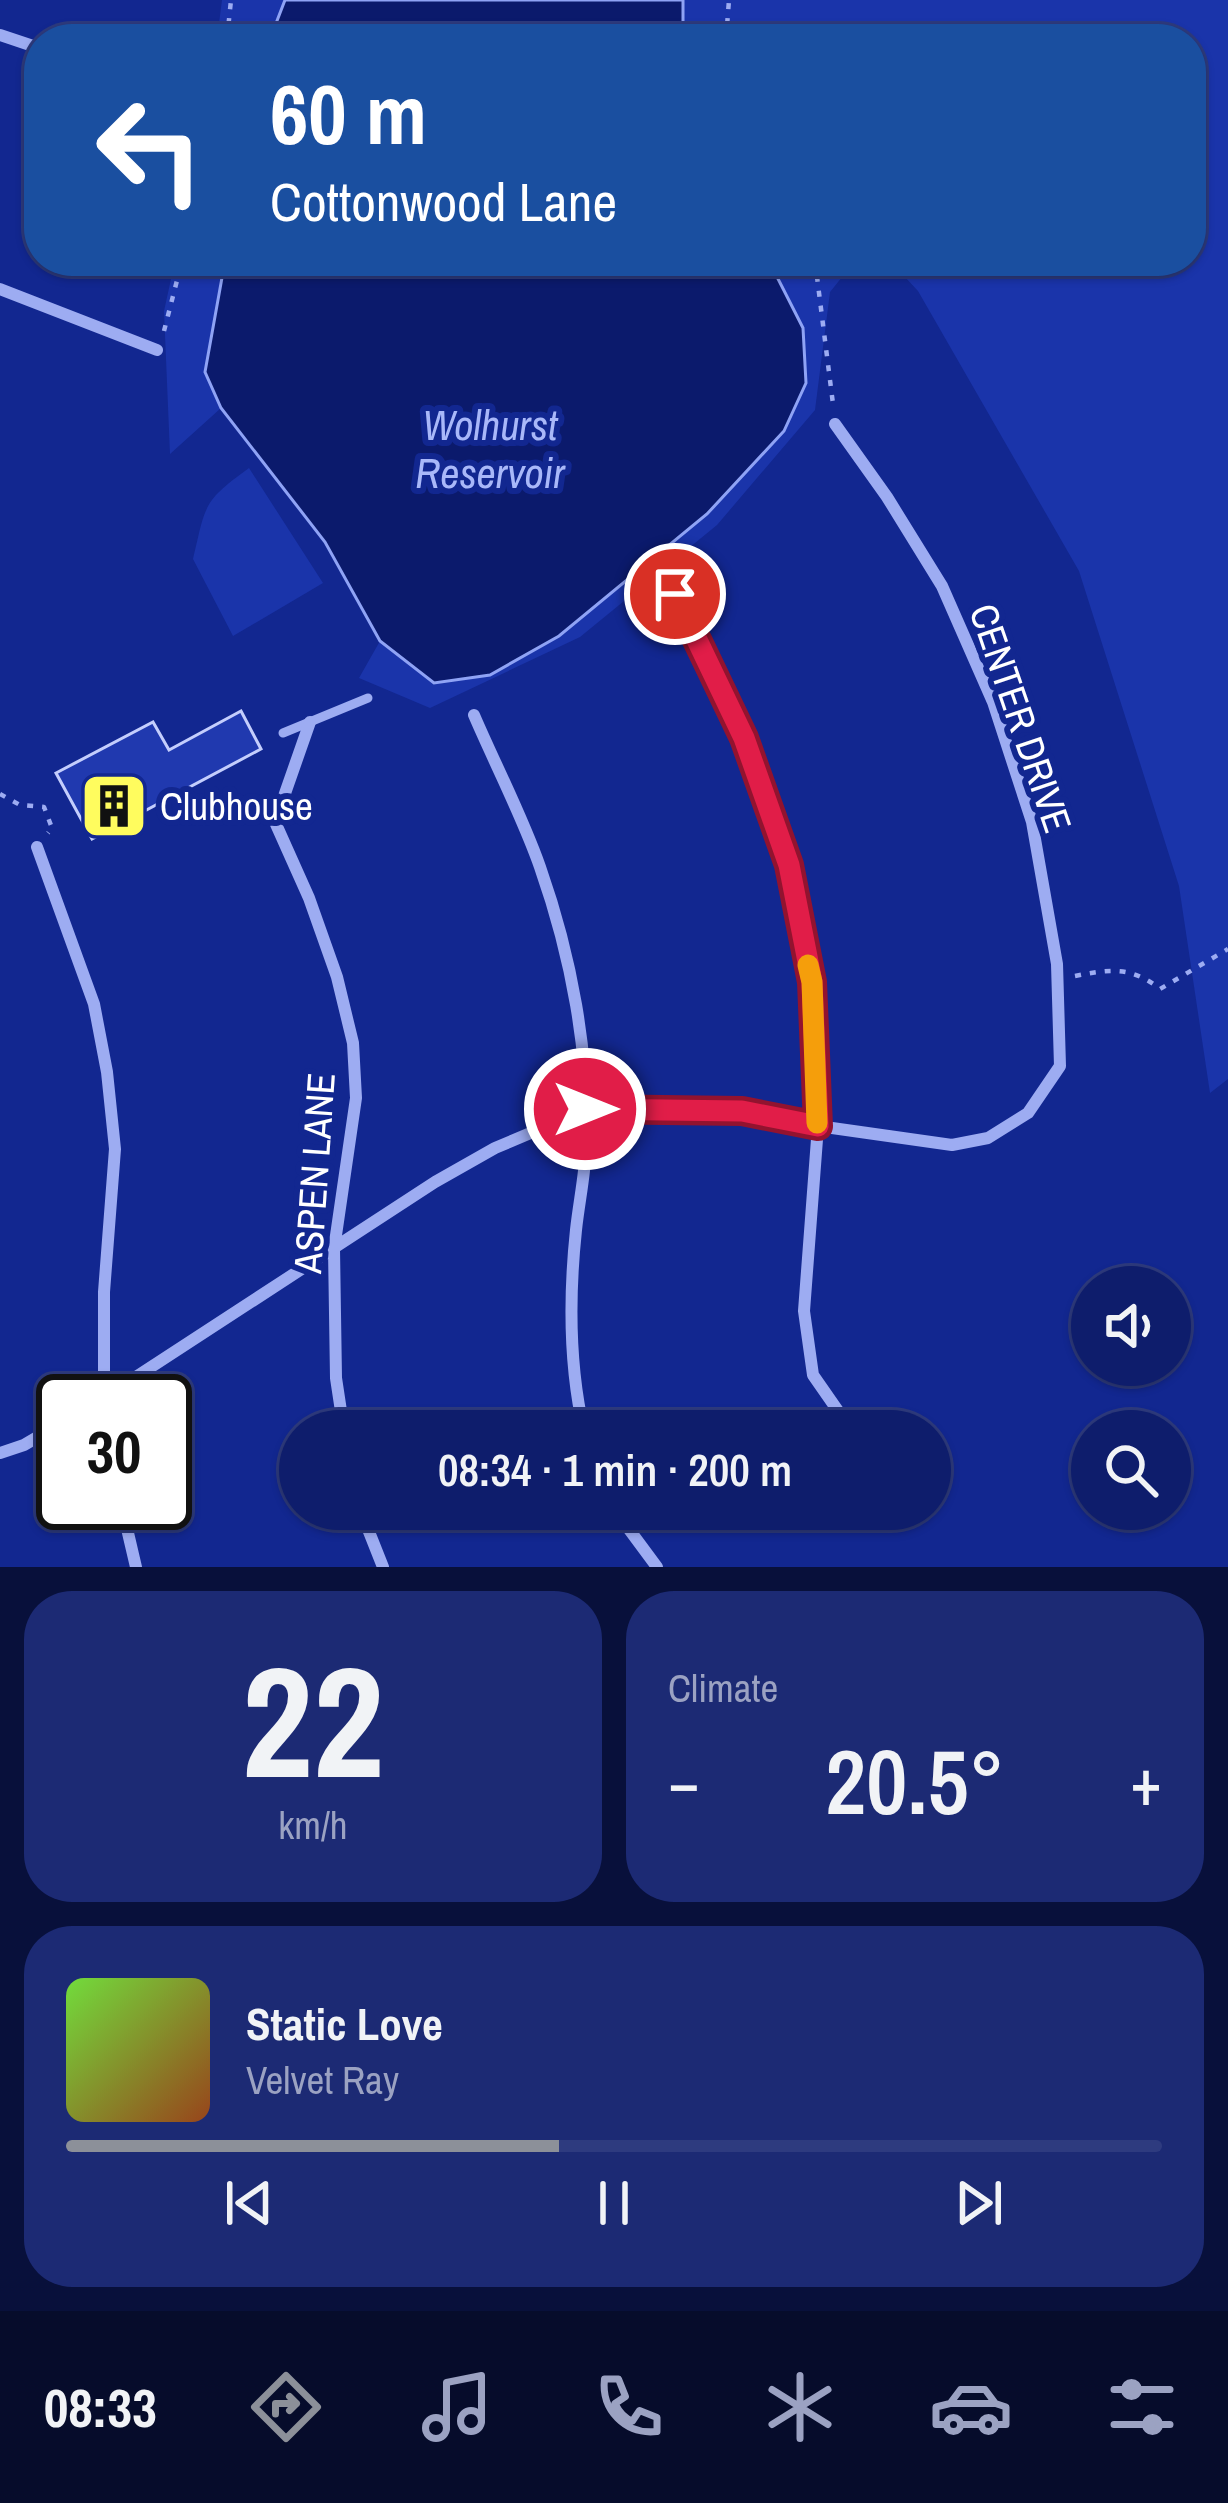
<!DOCTYPE html>
<meta charset="utf-8">
<style>
:root{--surface:#0e1d6c;--page:#1c2a74;--text:#f1f3f6;--muted:#9ba2c2;--line:#2e3b7f;--accent:#8c9099}
body{margin:0;font-family:"Archivo Narrow",sans-serif;background:var(--page);color:var(--text);height:100vh;display:flex;flex-direction:column;font-size:45px;white-space:nowrap}
*{box-sizing:border-box;margin:0}
p{font-size:39px;color:var(--muted)}
.icon{flex:none;width:66px;height:66px;fill:none;stroke:currentColor;stroke-width:2;stroke-linecap:round;stroke-linejoin:round}
.map{position:relative;height:1567px;overflow:hidden}
.side{display:flex;flex-direction:column;gap:24px;padding:24px;background:#08103b;flex:1}
.side>*{flex:none}
.banner{position:absolute;left:24px;top:24px;width:1182px;height:252px;border-radius:48px;box-shadow:0 3px 9px #0004,0 0 0 3px var(--line);background:#1a4fa0;color:#fff;overflow:hidden}
.controls{position:absolute;left:1071px;top:1266px;display:grid;gap:24px}
.controls a{display:grid;place-items:center;width:120px;height:120px;border-radius:50%;background:var(--surface);box-shadow:0 3px 9px #0004,0 0 0 3px var(--line);font-size:60px}
.speed{position:absolute;left:36px;top:1374px;display:flex;gap:24px;font-size:60px;font-weight:700;text-align:center}
.speed>*{display:grid;place-content:center;width:156px;height:156px;border-radius:50%;background:var(--surface);box-shadow:0 3px 9px #0004,0 0 0 3px var(--line);line-height:1}
.speed .limit{border:6px solid #111;border-radius:18px;background:#fff;color:#111}
.pin{position:absolute;display:grid;place-items:center;width:102px;height:102px;color:#fff;margin:-51px;border:6px solid #fff;border-radius:50%;box-shadow:0 3px 12px #0007}
.me{position:absolute;width:132px;margin:-66px;rotate:90deg;stroke-linejoin:round;filter:drop-shadow(0 0 9px #0008)}
.turn{display:flex;align-items:center;gap:42px;height:252px;padding:0 48px;font-size:54px}
.turn .icon{width:156px;height:156px;stroke-width:2.5}
.turn b{display:block;font-size:84px;line-height:102px}
.big{font-size:90px;font-weight:600;line-height:1.1}
.side .card{flex:1;display:flex;flex-direction:column;justify-content:center;gap:18px;min-width:0;padding:0 42px;border-radius:48px;background:var(--page)}
.side .dial{align-items:center;gap:0}
.dial b{font-size:156px;line-height:1}
.song{display:flex;align-items:center;gap:36px}
.cover{width:144px;height:144px;border-radius:18px;background:linear-gradient(135deg,hsl(100 70% 55%),hsl(20 70% 35%))}
.played{height:12px;border-radius:6px;background:linear-gradient(90deg,var(--accent) 45%,var(--line) 45%)}
.keys{display:flex;justify-content:space-around;direction:ltr}
.heat{display:flex;justify-content:space-between;align-items:center;font-size:66px;direction:ltr}
.side .tiles{flex:1;display:grid;gap:24px;grid-template-columns:1fr 1fr}
.card:last-child{grid-column:span 2}
.trip{position:absolute;left:279px;top:1410px;width:672px;height:120px;border-radius:60px;background:var(--surface);box-shadow:0 3px 9px #0004,0 0 0 3px var(--line);font-weight:600;line-height:120px;text-align:center}
.tabs{display:flex;height:192px;justify-content:space-around;align-items:center;background:#060c2b;color:var(--muted)}
.tabs .icon{width:84px;height:84px}
.tabs .active{color:var(--accent)}
.tabs b{font-size:54px;color:var(--text)}
.map>svg:first-child{display:block}
</style>
<div class="map">
<svg width="1228" height="1567" viewBox="0 0 1228 1567">
<rect width="100%" height="100%" fill="#122790"/>
<path fill="#1a34aa" d="M 222,0 L 285,0 L 270,39 L 217,39 Z
M 683,0 L 1228,0 L 1228,1079 L 1210,1093 L 1179,886 L 1079,571 L 918,291 L 890,261 L 1191,261 L 1191,39 L 683,39 Z
M 175,261 L 225,261 L 205,372 L 221,408 L 170,454 L 164,311 Z
M 769,261 L 855,261 L 830,292 L 815,410 L 717,525 L 580,637 L 430,708 L 359,678 L 380,641 L 434,683 L 803,328 Z
M 249,468 L 323,583 L 233,636 L 193,559 C 206,505 202,502 249,468 Z"/>
<path fill="#0b1a6c" stroke="#8fa3f5" stroke-width="3" d="M 285,0 L 683,0 L 683,39 L 270,39 Z
M 225,261 L 769,261 L 803,328 L 806,383 L 784,431 L 707,514 L 559,636 L 490,675 L 434,683 L 380,641 L 325,542 L 221,408 L 205,372 Z"/>
<path fill="#2039af" stroke="#c4cefd" stroke-width="3" d="M 241,711 L 261,749 L 92,839 L 56,773 L 153,722 L 169,750 Z"/>
<g fill="none" stroke-linecap="round" stroke-linejoin="round">
<path stroke="#9dacf2" stroke-width="4.5" stroke-dasharray="6 9" stroke-linecap="butt" d="M 227,39 L 231,0
M 726,39 L 729,0
M 815,261 L 833,404
M 164,331 L 182,261
M 0,794 L 20,805 L 44,807 L 52,828 L 48,833
M 1075,976 C 1110,969 1131,966 1160,989 L 1228,949"/>
<path stroke="#9dacf2" stroke-width="9" d="M 283,733 L 368,698"/>
<path stroke="#9dacf2" stroke-width="12" d="M 0,35 L 39,48
M 0,289 L 157,350
M 675,594 L 744,738 L 789,865 L 812,982 L 818,1126 L 804,1311 L 813,1375 L 852,1431
M 474,715 C 495,764 523,818 540,867 C 571,955 590,1054 586,1147 C 585,1175 579,1202 576,1230 C 569,1296 569,1366 584,1431
M 310,722 L 275,822 L 309,898 L 337,977 L 353,1043 L 356,1098 L 334,1249 L 336,1378 L 344,1431
M 37,847 L 94,1004 L 107,1072 L 115,1149 L 104,1292 L 104,1400
M 99,1401 L 435,1182 L 495,1148 L 585,1110 L 742,1111 L 818,1126 L 952,1145 L 988,1138 L 1028,1113 L 1060,1066 L 1057,964 L 1032,822 L 993,702 L 942,586 L 887,497 L 835,424
M 0,1453 L 24,1445 L 63,1422
M 121,1503 L 136,1567
M 360,1509 L 383,1567
M 614,1509 L 657,1567"/>
</g>
<g fill="none" stroke-linecap="round" stroke-linejoin="round">
<g stroke="#92132f" stroke-width="30">
<path id="route" d="M 585,1109 L 742,1111 L 818,1126 L 812,982 L 789,865 L 744,738 L 675,594"/>
</g>
<use href="#route" stroke="#e11d48" stroke-width="21"/>
<path stroke="#f59e0b" stroke-width="21" d="M 808,965 L 812,982 L 817,1123"/>
</g>
<defs>
<g id="building-square" transform="scale(3.45)"><rect x="-9" y="-9" width="18" height="18" rx="4" fill="#fffc5e" stroke="#122790"/><path d="M-4-6H4V6H1V3H-1V6H-4ZM-2.5-4.3h1.7v1.8h-1.7ZM.8-4.3h1.7v1.8H.8ZM-2.5-1h1.7V.8h-1.7ZM.8-1h1.7V.8H.8Z" fill="#111"/></g>
</defs>
<g fill-rule="evenodd">
<use href="#building-square" x="114" y="806"/>
</g>
<g text-anchor="middle" stroke-width="12" stroke-linejoin="round" paint-order="stroke">
<g font-size="39" fill="#fff" stroke="#122790">
<text transform="translate(1021 718) rotate(71)" y="14">CENTER DRIVE</text>
<text transform="translate(314 1173) rotate(-86)" y="14">ASPEN LANE</text>
</g>
<g font-size="39" fill="#fff" stroke="#122790" text-anchor="start">
<text x="160" y="820">Clubhouse</text>
</g>
<g font-size="42" font-style="italic" fill="#a9b8f9" stroke="#122790">
<text x="490" y="440">Wolhurst<tspan x="490" dy="48">Reservoir</tspan></text>
</g>
</g>
</svg>
<div class="controls">
<a><svg class="icon" aria-label="sound" viewBox="0 0 24 24"><path d="M4 9h4l5-4v14l-5-4H4zM17 9q2 3 0 6"/></svg></a>
<a><svg class="icon" aria-label="search" viewBox="0 0 24 24"><circle cx="10" cy="10" r="6"/><path d="M15 15l6 6"/></svg></a>
</div>
<div class="speed"><div class="limit">30</div></div>
<div class="pin" style="left:675px;top:594px;background:#d93025"><svg class="icon" aria-label="arrive" viewBox="0 0 24 24"><path d="M6 21V4h12l-3 4 3 4H6"/></svg></div>
<svg class="me" style="left:585px;top:1109px" viewBox="-20 -20 40 40"><circle r="17" fill="#e11d48" stroke="#fff" stroke-width="3"/><path d="M0-11L8 9 0 5-8 9z" fill="#fff"/></svg>
<div class="trip">08:34 · 1 min · 200 m</div>
<div class="banner">
<div class="turn"><svg class="icon" aria-label="left" viewBox="0 0 24 24"><path d="M17 20v-9H6M10 6l-5 5 5 5"/></svg><div><b>60 m</b>Cottonwood Lane</div></div>
</div>
</div>
<section class="side">
<div class="tiles">
<div class="card dial"><b>22</b><p>km/h</p></div>
<div class="card"><p>Climate</p>
<div class="heat"><a>−</a><b class="big">20.5°</b><a>+</a></div>
</div>
<div class="card">
<div class="song"><i class="cover"></i><div><b>Static Love</b><p>Velvet Ray</p></div></div>
<div class="played"></div>
<div class="keys"><svg class="icon" aria-label="previous" viewBox="0 0 24 24"><path d="M18 5L8 12l10 7zM5 5v14"/></svg><svg class="icon" aria-label="pause" viewBox="0 0 24 24"><path d="M8 5v14M16 5v14"/></svg><svg class="icon" aria-label="next" viewBox="0 0 24 24"><path d="M6 5l10 7-10 7zM19 5v14"/></svg></div>
</div>
</div>
</section>
<nav class="tabs">
<b>08:33</b>
<svg class="icon active" aria-label="directions" viewBox="0 0 24 24"><path d="M12 3l9 9-9 9-9-9zM9 14v-3h6M13 9l2 2-2 2"/></svg>
<svg class="icon" aria-label="music" viewBox="0 0 24 24"><path d="M9 18V5l10-2v13"/><circle cx="6" cy="18" r="3"/><circle cx="16" cy="16" r="3"/></svg>
<svg class="icon" aria-label="phone" viewBox="0 0 24 24"><path d="M5 4h4l2 5-3 2q2 4 5 5l2-3 5 2v4C11 20 4 13 5 4z"/></svg>
<svg class="icon" aria-label="climate" viewBox="0 0 24 24"><path d="M12 3v18M4 7l16 10M4 17L20 7"/></svg>
<svg class="icon" aria-label="car" viewBox="0 0 24 24"><path d="M5 17H2v-5l4-1 3-4h7l3 4 3 1v5h-3M9 17h6M6 11h13"/><circle cx="7" cy="17" r="2"/><circle cx="17" cy="17" r="2"/></svg>
<svg class="icon" aria-label="filters" viewBox="0 0 24 24"><path d="M4 7h16M4 17h16"/><circle cx="9" cy="7" r="2"/><circle cx="15" cy="17" r="2"/></svg>
</nav>
